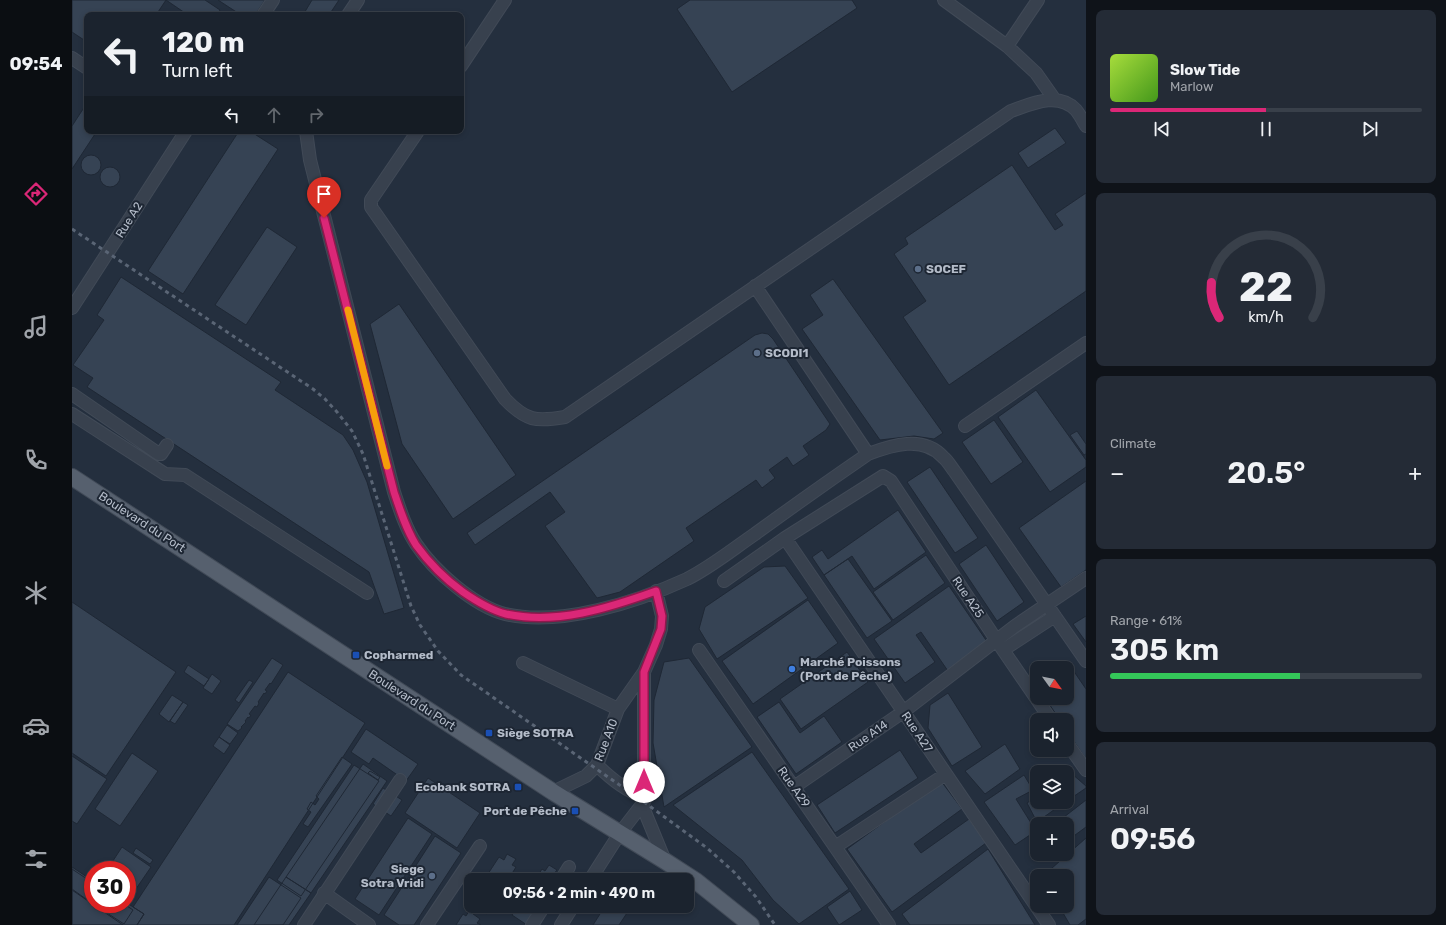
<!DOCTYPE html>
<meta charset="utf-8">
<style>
:root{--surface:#1b232e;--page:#242b36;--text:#f1f3f6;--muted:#a0a4aa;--line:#39404a;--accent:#db2777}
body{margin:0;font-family:Rubik,sans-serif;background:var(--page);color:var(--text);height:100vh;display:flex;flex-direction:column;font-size:15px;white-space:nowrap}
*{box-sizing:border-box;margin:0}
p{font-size:13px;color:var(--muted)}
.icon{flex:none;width:22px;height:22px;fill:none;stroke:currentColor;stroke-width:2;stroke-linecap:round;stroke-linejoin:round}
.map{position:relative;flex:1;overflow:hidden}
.side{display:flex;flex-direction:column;gap:10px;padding:10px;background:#0f1319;width:360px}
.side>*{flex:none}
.top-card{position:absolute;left:12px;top:12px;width:380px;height:122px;border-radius:8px;box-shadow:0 2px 6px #0003,0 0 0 1px var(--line);background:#1b232e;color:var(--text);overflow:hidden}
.needle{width:26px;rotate:123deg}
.fabs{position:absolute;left:958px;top:661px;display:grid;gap:8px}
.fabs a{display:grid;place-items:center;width:44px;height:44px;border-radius:8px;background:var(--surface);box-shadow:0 2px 6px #0003,0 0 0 1px var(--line);font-size:20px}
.speed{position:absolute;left:12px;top:861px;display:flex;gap:8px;font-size:20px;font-weight:700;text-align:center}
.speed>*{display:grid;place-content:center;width:52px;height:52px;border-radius:50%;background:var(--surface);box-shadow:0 2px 6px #0003,0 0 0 1px var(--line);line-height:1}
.speed .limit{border:6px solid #d22;background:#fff;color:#111}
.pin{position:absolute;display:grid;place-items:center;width:34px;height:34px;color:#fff;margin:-41px -17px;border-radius:50% 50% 50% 0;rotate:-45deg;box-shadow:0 0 4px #0007}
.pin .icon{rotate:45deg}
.me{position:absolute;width:44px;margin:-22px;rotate:0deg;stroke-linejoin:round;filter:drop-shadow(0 0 3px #0008)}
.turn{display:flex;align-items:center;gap:14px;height:84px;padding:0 12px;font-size:18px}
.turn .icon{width:52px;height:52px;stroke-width:2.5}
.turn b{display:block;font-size:28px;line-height:34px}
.lanes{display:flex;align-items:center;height:38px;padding:0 12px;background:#0003;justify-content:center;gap:20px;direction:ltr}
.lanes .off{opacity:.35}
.big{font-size:30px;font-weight:600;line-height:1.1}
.side .tile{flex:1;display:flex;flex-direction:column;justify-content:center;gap:6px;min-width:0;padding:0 14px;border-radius:8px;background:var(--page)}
.side .dial{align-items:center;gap:0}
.dial svg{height:104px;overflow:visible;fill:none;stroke:var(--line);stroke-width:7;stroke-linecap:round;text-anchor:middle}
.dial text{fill:var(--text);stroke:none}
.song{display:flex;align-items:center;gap:12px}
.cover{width:48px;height:48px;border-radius:6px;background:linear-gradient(135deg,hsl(80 70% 55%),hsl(100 70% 35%))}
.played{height:4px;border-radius:2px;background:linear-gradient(90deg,var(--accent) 50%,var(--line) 50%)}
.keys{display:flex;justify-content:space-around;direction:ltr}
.heat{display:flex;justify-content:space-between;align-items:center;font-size:22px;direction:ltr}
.charge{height:6px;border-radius:3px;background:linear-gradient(90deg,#34c759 61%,var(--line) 0)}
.trip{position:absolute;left:392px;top:873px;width:230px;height:40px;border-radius:8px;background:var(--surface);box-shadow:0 2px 6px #0003,0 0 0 1px var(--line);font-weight:600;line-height:40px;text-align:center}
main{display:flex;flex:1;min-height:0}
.tab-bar{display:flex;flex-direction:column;width:72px;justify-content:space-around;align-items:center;background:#0b0e12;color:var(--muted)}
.tab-bar .icon{width:28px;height:28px}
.tab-bar .on{color:var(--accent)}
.tab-bar b{font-size:18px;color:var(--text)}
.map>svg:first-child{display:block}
</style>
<main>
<nav class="tab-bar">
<b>09:54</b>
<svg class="icon on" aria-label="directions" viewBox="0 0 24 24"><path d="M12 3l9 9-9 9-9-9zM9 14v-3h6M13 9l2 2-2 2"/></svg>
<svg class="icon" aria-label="music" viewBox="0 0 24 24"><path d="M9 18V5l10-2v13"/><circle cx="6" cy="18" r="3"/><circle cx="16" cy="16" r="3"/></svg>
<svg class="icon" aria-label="phone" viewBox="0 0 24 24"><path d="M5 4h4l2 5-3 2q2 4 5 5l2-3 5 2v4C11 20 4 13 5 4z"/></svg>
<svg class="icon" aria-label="climate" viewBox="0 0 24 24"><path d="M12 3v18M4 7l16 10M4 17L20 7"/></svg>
<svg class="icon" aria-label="car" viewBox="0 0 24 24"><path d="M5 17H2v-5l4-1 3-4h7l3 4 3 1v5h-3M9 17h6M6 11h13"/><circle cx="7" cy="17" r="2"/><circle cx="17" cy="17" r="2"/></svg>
<svg class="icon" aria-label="filters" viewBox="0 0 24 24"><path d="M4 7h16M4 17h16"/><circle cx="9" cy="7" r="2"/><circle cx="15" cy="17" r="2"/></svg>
</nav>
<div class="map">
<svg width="1014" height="925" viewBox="0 0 1014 925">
<rect width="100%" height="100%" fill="#242f3e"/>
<path fill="#364354" stroke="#1f2835" d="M 0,0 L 133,0 L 148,10 L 145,15 L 137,14 L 136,15 L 116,15 L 94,0 L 84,15 L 15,15 L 15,42 L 0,32 Z
M 146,0 L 193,0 L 183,15 L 169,15 Z
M 240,0 L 267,0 L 257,15 L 231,15 Z
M 618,0 L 780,0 L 785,8 L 660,92 L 605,9 Z
M 13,106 L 15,108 L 15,131 L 25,131 L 0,169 L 0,126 Z
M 983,128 L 994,143 L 956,168 L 946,153 Z
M 167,131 L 182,131 L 181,133 L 206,149 L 111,294 L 76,271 Z
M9 165a10 10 0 1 1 20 0a10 10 0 1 1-20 0Z
M 940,165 L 983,230 L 991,225 L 983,214 L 1014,193 L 1014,291 L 877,385 L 831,317 L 854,301 L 822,254 L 836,244 L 833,238 Z
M28 177a10 10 0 1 1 20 0a10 10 0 1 1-20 0Z
M 195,227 L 225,247 L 174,325 L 143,305 Z
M 49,277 L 209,382 L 203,390 L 271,435 L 281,450 L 295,482 L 332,608 L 312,614 L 297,572 L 15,387 L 21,378 L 1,365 L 32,320 L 25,315 Z
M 761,279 L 871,433 L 862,439 L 842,436 L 808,440 L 730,329 L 751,315 L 738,295 Z
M 327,304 L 444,475 L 381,519 L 330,444 L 298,324 Z
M 690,333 L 696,334 L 701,339 L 758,424 L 754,430 L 731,446 L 737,455 L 721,466 L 715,457 L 697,470 L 703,478 L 690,488 L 684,480 L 614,528 L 622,541 L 548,592 L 525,598 L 473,526 L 493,512 L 478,492 L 403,545 L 395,533 L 683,335 Z
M 964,390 L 1014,460 L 1014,467 L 978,492 L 926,417 Z
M 922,420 L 951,462 L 919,484 L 890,442 Z
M 1005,431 L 1014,444 L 1014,454 L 1012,455 L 998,435 Z
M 858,467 L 906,538 L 883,553 L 835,482 Z
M 1014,481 L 1014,570 L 989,587 L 947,528 Z
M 826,510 L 854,552 L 802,589 L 780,556 L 752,575 L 740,557 L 750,550 L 756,559 Z
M 914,545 L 952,602 L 925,621 L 887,564 Z
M 854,555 L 873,583 L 821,620 L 801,592 Z
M 776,559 L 820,621 L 795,638 L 752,575 Z
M 713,566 L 736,598 L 645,659 L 627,629 L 633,607 L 692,567 Z
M 877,586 L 916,643 L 876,671 L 849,632 L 844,635 L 863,662 L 833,683 L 802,639 Z
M 736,600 L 766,643 L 681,704 L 650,661 Z
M 0,602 L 104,672 L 34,776 L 0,753 Z
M 1014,616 L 1014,642 L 1001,624 Z
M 775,652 L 796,682 L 729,729 L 708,699 Z
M 200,658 L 211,665 L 199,684 L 198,683 L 193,690 L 195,691 L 193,694 L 192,693 L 186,702 L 187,703 L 185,707 L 183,706 L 177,714 L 179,715 L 177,718 L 176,717 L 173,721 L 174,722 L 169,727 L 170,728 L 166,731 L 155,724 Z
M 617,658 L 680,747 L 592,807 L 581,743 L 582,700 L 592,662 Z
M 116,665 L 137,679 L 132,686 L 112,672 Z
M 1001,670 L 1014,689 L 1014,759 L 995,731 L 995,720 L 988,720 L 973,698 L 995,698 L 995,674 Z
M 216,672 L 293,723 L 162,925 L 65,925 L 72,914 L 61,907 Z
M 140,674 L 149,681 L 140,694 L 131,688 Z
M 177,680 L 181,682 L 167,703 L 163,700 Z
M 876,693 L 910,747 L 880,766 L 856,728 L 858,705 Z
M 100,695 L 111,702 L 97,722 L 87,714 Z
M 111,702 L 116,705 L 103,724 L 98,721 Z
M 707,702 L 728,733 L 752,716 L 770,742 L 724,774 L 685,717 Z
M 155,725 L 166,733 L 158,744 L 147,737 Z
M 294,729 L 346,764 L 334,781 L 301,758 L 297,764 L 279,752 Z
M 147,737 L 158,745 L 152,754 L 141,746 Z
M 933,744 L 948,769 L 913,794 L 893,771 Z
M 828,750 L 846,778 L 763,833 L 745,805 Z
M 680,752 L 777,889 L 727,924 L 701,900 L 670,860 L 601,805 Z
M 60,753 L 86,771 L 48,826 L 23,809 Z
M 0,756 L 35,779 L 5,824 L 0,821 Z
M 270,757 L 280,764 L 236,827 L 231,824 L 239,812 L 235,809 L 239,802 L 243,805 L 247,799 L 244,796 Z
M 291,764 L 315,781 L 239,893 L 214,877 Z
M 282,765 L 307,781 L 229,896 L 205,880 Z
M 298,771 L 308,777 L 306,780 L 296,773 Z
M 999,773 L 1014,786 L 1014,788 L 995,801 L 995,776 Z
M 952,775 L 961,790 L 944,799 L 964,831 L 943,845 L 912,802 Z
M 356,778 L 408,813 L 385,848 L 333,813 Z
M 869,781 L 890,809 L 842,844 L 849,853 L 897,819 L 914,843 L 820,912 L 775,849 Z
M 311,788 L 330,800 L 319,816 L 301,804 Z
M 965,796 L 965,802 L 993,802 L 965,822 L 955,803 Z
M 1014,800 L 1014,827 L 995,841 L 995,824 L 983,824 Z
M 336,818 L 360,834 L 307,915 L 283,899 Z
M 363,836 L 389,853 L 342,925 L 327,925 L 312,915 Z
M 1014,838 L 1014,919 L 1006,925 L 998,925 L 987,906 L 995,906 L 995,876 L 971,876 Z
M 50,847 L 79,867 L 55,902 L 55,870 L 35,870 Z
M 64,848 L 81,860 L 78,864 L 61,853 Z
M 916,849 L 963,925 L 838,925 L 830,914 Z
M 435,854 L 444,859 L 440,865 L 444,867 L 436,880 L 412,880 L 427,857 L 432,860 Z
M 477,865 L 485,870 L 480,876 L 485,879 L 484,880 L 463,880 L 470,869 L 473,871 Z
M 0,867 L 21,881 L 21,904 L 55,903 L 72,914 L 65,925 L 0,925 Z
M 0,869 L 21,883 L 21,904 L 0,889 Z
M 197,877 L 229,898 L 211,925 L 165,925 Z
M 214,877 L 239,893 L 217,925 L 182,925 Z
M 0,890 L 51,925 L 0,925 Z
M 778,891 L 790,910 L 767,925 L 755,907 Z
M 21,904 L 52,904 L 61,910 L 52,924 Z
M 402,906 L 420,906 L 415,914 Z
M 446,906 L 467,906 L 455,925 L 440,915 Z
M 533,906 L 558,906 L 559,907 L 547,925 L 521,925 Z
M 397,911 L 408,919 L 405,923 L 409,925 L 384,925 L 391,914 L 394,916 Z"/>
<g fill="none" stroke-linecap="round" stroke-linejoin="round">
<g stroke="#414a57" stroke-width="14">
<path id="minor" d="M 872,0 L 935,46
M 966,0 L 935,46 L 964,73 L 983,100
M 191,15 L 201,0
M 276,15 L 286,0
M 0,58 L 15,68
M 389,66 L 433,0
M 234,131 L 238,160 L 322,492 C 328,510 334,529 344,544 C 362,571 402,606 433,614 C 488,627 565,602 615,579 C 639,567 661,549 683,534 C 720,507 758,480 796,454 C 820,445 851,435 871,457 C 876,461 879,467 883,472 L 1014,661
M 346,131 L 299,200 L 299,207 L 433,399 C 454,421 464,422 493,417 L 939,111 C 959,104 986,91 1004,110 C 1008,115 1011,121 1014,126
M 683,286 L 796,454
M 0,308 L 114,131
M 0,394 L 87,454 L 89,454 L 95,445
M 0,414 L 93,474 L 113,475 L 295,593
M 893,426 L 1014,343
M 713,538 L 977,925
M 652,581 L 713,538 L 811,476 L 819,481 L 931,650 L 979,720
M 627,650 L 817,925
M 931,650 L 983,616
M 451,663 L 546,709
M 995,743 L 1014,770
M 525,765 C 538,778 554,791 572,797
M 722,787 L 831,712 L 943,626 L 1014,578
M 481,792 L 514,776 L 525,765 L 546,709 L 572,672 L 584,645 L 589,629 L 590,616 L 584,591
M 570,805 L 593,861
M 763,847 L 874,774
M 489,880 L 497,867
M 518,880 L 548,833 L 572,802 L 572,672
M 252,893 L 297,925
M 232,925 L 328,780
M 355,925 L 408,846
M 460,925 L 472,906
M 489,925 L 501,906"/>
</g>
<g stroke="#414a57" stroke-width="18">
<path id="major" d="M 0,477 L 481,792 L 593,861 L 624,881 L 679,925"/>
</g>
<use href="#minor" stroke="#38414e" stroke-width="12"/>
<use href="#major" stroke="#56606e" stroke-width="16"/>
<path stroke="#5a6575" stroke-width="3" stroke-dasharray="4 4" stroke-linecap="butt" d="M 0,229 L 241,389 L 253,399 L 265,412 L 280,431 L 291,454 L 339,606 L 348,625 L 366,651 L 389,675 L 572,802 L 635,848 L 662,872 L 684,897 L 703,925"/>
</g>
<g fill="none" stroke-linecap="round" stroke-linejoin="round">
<g stroke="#8e194d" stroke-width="10">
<path id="route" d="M 252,218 L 322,492 C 328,510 334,529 344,545 C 357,563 373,579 391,592 C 404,601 418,610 434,614 C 484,625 537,608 584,591 L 590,616 L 589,629 L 572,672 L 572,782"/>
</g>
<use href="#route" stroke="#db2777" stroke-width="7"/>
<path stroke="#f59e0b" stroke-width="7" d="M 276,310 L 315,466"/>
</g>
<g fill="#5c6f8a" stroke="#1d2633" stroke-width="1.5">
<circle cx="846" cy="269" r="4"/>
<circle cx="685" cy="353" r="4"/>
<circle cx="360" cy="876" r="4"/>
</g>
<g fill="#1a4fb4" stroke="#1d2633" stroke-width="1.5">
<rect x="280" y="651" width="8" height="8" rx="2"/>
<rect x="413" y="729" width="8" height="8" rx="2"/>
<rect x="442" y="783" width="8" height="8" rx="2"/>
<rect x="499" y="807" width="8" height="8" rx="2"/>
</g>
<circle fill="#3f7fe0" stroke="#1d2633" stroke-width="1.5" cx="720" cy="669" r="4"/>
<g text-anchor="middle" stroke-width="4" stroke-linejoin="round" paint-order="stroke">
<g font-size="12" fill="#b4bcc9" stroke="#1d2633">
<text transform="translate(57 220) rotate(-58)" y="4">Rue A2</text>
<text transform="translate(70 522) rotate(33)" y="4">Boulevard du Port</text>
<text transform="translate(896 597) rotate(56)" y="4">Rue A25</text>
<text transform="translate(340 700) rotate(33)" y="4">Boulevard du Port</text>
<text transform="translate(845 732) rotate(56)" y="4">Rue A27</text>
<text transform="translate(796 736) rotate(-35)" y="4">Rue A14</text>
<text transform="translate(534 740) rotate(-69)" y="4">Rue A10</text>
<text transform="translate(722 787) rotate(55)" y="4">Rue A29</text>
</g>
<g font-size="12" font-weight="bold" fill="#b4bcc9" stroke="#1d2633" text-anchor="start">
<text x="854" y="273">SOCEF</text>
<text x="693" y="357">SCODI1</text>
<text x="292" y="659">Copharmed</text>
<text x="728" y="666">Marché Poissons<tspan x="728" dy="14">(Port de Pêche)</tspan></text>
<text x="425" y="737">Siège SOTRA</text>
<text x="438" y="791" text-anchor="end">Ecobank SOTRA</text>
<text x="495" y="815" text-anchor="end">Port de Pêche</text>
<text x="352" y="873" text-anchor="end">Siege<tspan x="352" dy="14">Sotra Vridi</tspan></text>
</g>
</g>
</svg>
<div class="fabs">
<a><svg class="needle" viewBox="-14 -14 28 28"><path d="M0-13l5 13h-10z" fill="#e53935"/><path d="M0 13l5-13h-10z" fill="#a0a4aa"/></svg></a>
<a><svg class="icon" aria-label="sound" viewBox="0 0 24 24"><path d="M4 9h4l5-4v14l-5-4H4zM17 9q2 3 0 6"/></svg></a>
<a><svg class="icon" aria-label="layers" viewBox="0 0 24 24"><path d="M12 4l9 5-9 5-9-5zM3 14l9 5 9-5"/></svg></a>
<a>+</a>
<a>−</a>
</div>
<div class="speed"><div class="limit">30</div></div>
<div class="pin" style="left:252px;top:218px;background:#d93025"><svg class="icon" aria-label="arrive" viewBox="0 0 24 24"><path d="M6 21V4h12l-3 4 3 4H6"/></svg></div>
<svg class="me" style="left:572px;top:782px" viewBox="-20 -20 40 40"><circle r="19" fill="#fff"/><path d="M0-13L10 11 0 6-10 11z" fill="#db2777"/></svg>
<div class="trip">09:56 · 2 min · 490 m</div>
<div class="top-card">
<div class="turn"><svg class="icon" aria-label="left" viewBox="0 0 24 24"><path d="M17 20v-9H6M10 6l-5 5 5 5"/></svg><div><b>120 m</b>Turn left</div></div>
<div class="lanes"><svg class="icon" aria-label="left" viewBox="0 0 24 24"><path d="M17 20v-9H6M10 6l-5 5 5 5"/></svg><svg class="icon off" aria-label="ahead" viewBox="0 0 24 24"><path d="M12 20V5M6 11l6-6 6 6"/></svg><svg class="icon off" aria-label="right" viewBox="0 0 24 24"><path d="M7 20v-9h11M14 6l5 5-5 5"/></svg></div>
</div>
</div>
<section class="side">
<div class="tile">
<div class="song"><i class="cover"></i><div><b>Slow Tide</b><p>Marlow</p></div></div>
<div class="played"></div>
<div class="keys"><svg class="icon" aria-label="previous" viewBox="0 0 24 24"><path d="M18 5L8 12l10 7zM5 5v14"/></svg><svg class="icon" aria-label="pause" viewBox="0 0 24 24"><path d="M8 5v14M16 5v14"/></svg><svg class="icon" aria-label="next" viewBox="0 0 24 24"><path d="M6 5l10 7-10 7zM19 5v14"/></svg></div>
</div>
<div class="tile dial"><svg viewBox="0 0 100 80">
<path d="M14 69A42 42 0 1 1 86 69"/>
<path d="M14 69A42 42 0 0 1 8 42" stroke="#db2777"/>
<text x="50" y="56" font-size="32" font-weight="700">22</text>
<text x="50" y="72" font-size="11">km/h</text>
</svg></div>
<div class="tile"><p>Climate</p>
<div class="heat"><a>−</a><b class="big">20.5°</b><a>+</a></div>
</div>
<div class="tile"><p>Range · 61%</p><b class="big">305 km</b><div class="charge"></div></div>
<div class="tile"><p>Arrival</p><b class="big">09:56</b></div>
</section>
</main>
